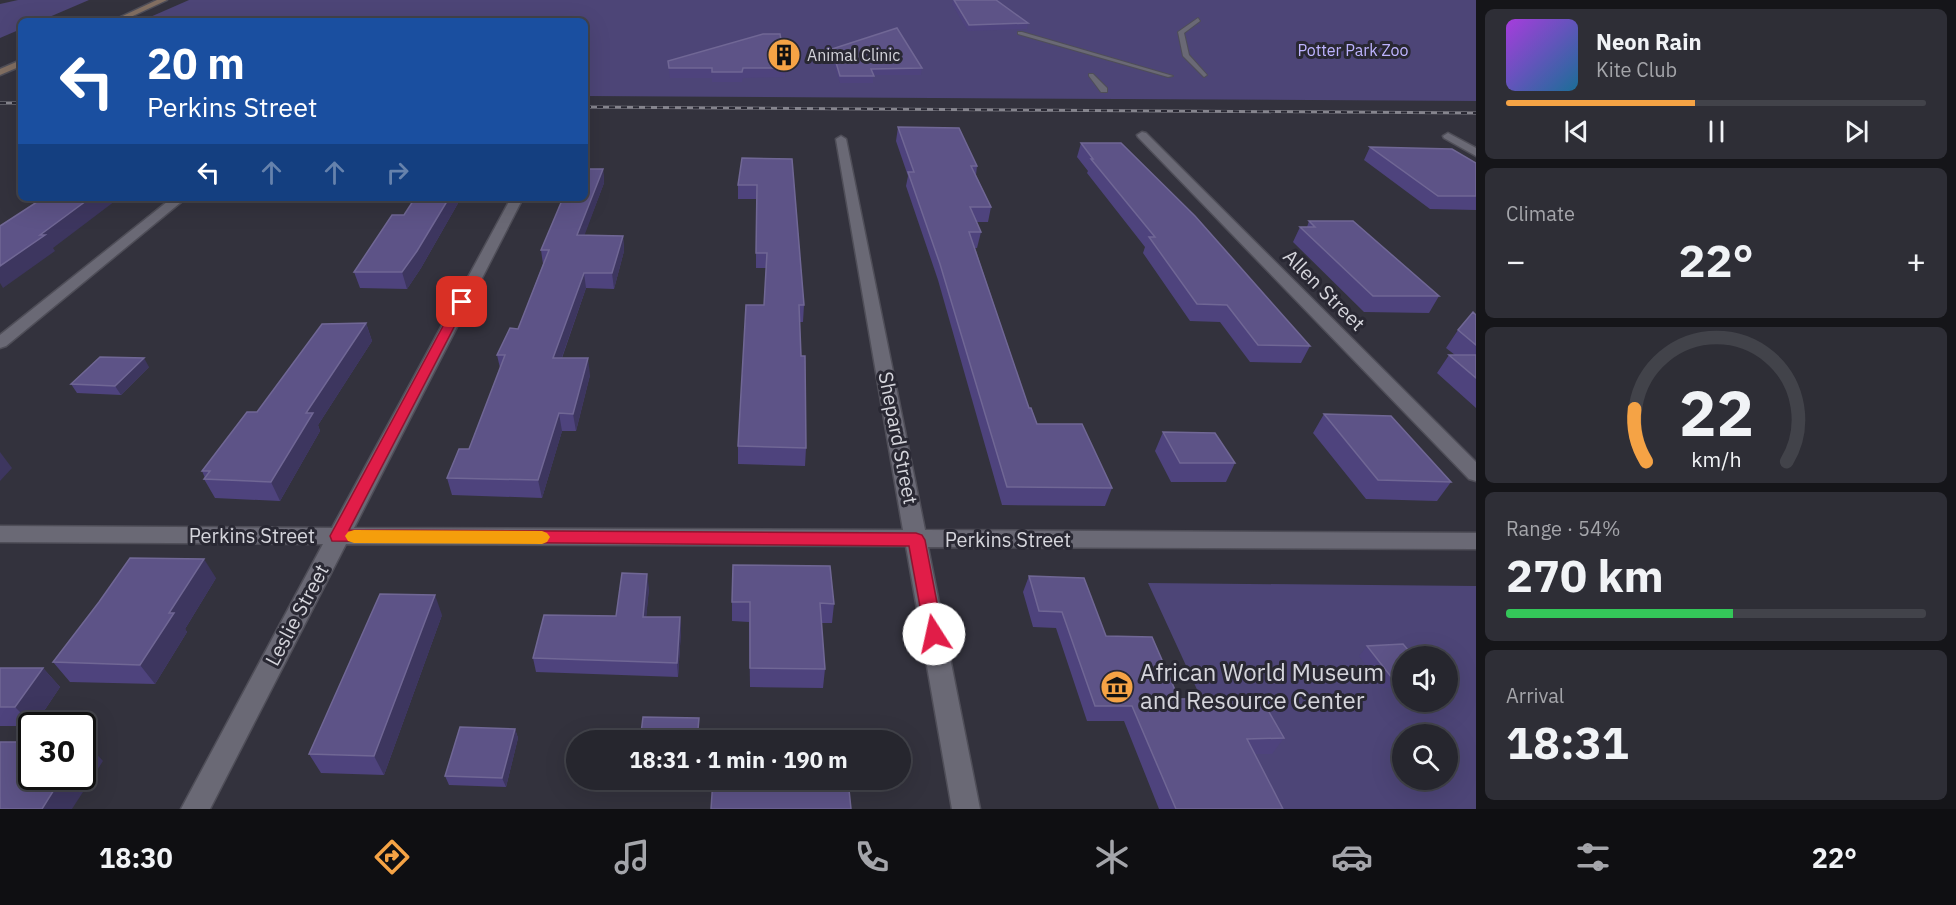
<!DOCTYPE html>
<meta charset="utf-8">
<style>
:root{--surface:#26262e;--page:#2e2e36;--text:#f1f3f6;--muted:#a4a5aa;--line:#42434a;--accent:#f5a345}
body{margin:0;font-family:"IBM Plex Sans",sans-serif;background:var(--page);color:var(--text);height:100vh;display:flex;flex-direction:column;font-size:22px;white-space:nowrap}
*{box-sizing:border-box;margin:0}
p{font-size:20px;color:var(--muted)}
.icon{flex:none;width:33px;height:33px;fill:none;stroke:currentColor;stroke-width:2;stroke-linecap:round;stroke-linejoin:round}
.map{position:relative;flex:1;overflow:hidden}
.sheet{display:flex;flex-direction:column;gap:9px;padding:9px;background:#151519;width:480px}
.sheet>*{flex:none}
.banner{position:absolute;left:18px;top:18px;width:570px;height:183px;border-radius:9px;box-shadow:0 6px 24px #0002,0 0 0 2px var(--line);background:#1a4fa0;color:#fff;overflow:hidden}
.tools{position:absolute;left:1392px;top:646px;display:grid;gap:12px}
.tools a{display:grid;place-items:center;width:66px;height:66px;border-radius:50%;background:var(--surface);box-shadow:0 6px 24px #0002,0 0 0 2px var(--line);font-size:30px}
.speed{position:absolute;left:18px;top:712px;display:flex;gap:12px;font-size:30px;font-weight:700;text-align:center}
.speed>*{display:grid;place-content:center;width:78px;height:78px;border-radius:50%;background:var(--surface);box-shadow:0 6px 24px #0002,0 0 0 2px var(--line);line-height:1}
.speed .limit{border:3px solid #111;border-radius:9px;background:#fff;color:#111}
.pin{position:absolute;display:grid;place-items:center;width:51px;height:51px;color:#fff;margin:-26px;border-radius:12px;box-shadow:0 3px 9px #0006}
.me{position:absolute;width:66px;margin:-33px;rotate:350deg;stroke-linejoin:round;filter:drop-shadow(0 0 4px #0008)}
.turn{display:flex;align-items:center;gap:21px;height:126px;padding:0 30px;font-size:27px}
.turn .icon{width:78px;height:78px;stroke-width:2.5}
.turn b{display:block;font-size:42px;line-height:51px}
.lanes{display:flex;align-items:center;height:57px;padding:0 30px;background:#0003;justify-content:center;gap:30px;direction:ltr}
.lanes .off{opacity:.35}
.big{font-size:45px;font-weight:800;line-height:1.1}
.sheet .tile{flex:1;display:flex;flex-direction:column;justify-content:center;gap:9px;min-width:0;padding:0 21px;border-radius:9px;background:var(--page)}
.sheet .dial{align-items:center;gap:0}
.dial svg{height:156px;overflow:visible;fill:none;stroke:var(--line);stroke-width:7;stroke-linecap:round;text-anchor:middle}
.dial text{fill:var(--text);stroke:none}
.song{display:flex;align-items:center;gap:18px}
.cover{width:72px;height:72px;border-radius:9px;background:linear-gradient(135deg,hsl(280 70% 55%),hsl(200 70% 35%))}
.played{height:6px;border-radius:3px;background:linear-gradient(90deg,var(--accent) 45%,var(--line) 45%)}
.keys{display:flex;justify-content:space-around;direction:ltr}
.heat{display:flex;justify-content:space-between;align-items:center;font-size:33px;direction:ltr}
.charge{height:9px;border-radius:4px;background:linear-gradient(90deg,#34c759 54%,var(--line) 0)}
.trip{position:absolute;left:566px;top:730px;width:345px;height:60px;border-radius:30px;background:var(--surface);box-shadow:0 6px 24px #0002,0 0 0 2px var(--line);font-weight:800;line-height:60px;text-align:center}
.dock{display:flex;height:96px;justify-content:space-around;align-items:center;background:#0f0f12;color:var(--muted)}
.dock .icon{width:42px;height:42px}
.dock .selected{color:var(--accent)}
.dock b{font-size:27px;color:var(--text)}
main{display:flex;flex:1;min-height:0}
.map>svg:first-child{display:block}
</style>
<main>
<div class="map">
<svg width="1476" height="809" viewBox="0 0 1476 809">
<rect width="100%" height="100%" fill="#33323d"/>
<path fill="#4d4577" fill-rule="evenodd" d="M 18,0 L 89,0 L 40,21 L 21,21 L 21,29 L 0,38 L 0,4 Z
M 189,0 L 1476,0 L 1476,101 L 585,96 L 585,21 L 141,21 Z
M 1148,583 L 1476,586 L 1476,809 L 1252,809 ZM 1402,657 L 1448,657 L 1448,702 L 1402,702 ZM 1402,735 L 1448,735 L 1448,780 L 1402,780 Z"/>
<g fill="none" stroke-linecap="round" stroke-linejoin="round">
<g stroke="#4f4e58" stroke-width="2">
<path id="lane" d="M 1198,18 L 1200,21 L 1184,33 L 1189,55 L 1207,75 L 1204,77 L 1183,56 L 1178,32 Z
M 1018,32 L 1022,32 L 1173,76 L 1168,77 L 1018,34 Z
M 1089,74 L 1093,74 L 1107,88 L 1107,92 L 1101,92 L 1089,76 Z"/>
</g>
<g stroke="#4f4e58" stroke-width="3">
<path id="street" d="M 1142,132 L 1146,133 L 1476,462 L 1476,481 L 1469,479 L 1138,137 L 1137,135 Z
M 1448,133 L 1476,148 L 1476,156 L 1444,138 L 1443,136 Z
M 841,136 L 846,139 L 925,530 L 1476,533 L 1476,549 L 928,547 L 980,809 L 952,809 L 906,546 L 346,544 L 210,809 L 181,809 L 323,544 L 0,542 L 0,526 L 332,528 L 511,198 L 523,198 L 354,528 L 903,530 L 836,139 Z
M 172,198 L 186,198 L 6,346 L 0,348 L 0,335 Z"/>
</g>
<g stroke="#4f4e58" stroke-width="3">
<path id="secondary" d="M 157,0 L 167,0 L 122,21 L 112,21 Z
M 21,60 L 21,66 L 0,75 L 0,69 Z"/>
</g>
<use href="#lane" fill="#6a6975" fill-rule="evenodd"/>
<use href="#street" fill="#6a6975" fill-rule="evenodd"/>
<use href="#secondary" fill="#826f62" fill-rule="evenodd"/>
<g stroke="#86858e" stroke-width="3">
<path id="rail" d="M 0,103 L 21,103
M 585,107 L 1476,113"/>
</g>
<use href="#rail" stroke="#292833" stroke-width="2" stroke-dasharray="6" stroke-linecap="butt"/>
</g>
<path fill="#4e437d" d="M 953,0 L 996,0 L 1028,23 L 1027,29 L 968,31 L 952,4 Z
M 832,49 L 922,68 L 921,75 L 873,75 L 873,83 L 840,83 L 831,55 Z
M 668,61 L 786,68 L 785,77 L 743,78 L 742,82 L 712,82 L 712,78 L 670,78 Z
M 898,127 L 977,166 L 976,175 L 991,207 L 988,222 L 976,222 L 981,232 L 977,248 L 975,248 L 1029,408 L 1037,424 L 1112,488 L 1105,506 L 1002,505 L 938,280 L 906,186 L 908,176 L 896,141 Z
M 1081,143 L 1310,346 L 1301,363 L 1250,362 L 1220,322 L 1190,321 L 1143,253 L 1145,247 L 1087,173 L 1088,171 L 1077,157 Z
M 1370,147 L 1476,163 L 1476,210 L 1430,209 L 1364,160 Z
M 792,159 L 804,305 L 803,322 L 799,322 L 806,448 L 805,466 L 738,464 L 738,446 L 764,305 L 766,268 L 756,268 L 756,199 L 738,199 L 738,185 Z
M 603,169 L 604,183 L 584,235 L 623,236 L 624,251 L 614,289 L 586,288 L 562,358 L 590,375 L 576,431 L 562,431 L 542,498 L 452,495 L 447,478 L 469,449 L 500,368 L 497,355 L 518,329 L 543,264 L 541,250 Z
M 415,198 L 461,198 L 421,268 L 407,289 L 360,288 L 354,272 L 404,215 Z
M 1309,221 L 1439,296 L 1429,313 L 1364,312 L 1293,242 L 1300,227 L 1307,227 Z
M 1476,315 L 1476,408 L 1437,373 L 1449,355 L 1455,355 L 1446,348 L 1458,330 Z
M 366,323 L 372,341 L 318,425 L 320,431 L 280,501 L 215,498 L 204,479 L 205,478 L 202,471 L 257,412 Z
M 149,367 L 121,395 L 77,393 L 71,384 Z
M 1324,414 L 1451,482 L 1437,501 L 1366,499 L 1313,433 Z
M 1163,432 L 1235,463 L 1226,482 L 1171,482 L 1155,451 Z
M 1029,576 L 1106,636 L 1179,699 L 1284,738 L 1272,754 L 1255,754 L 1283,809 L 1159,809 L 1124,721 L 1087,721 L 1056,628 L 1033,627 L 1023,592 Z
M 216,578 L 185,629 L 187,632 L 155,684 L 70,682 L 53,662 Z
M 649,588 L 646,617 L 680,617 L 681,631 L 678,677 L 536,672 L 533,658 L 616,616 Z
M 732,602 L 834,604 L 832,623 L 821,623 L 825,669 L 823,688 L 750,687 L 749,622 L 732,621 Z
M 442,615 L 384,775 L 321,773 L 309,754 Z
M 1367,646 L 1402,657 L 1402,687 L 1383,688 L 1359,656 Z
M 0,668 L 43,668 L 60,687 L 34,726 L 0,726 Z
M 515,729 L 518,738 L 506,787 L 449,785 L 445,776 Z"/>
<path fill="#3d365f" d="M 603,169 L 604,183 L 579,250 L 577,235 Z
M 90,198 L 119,198 L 53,248 L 55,251 L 3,288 L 0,283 L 0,266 L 40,235 Z
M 449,198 L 461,198 L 421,268 L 407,289 L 402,272 Z
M 623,236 L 624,251 L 614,289 L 612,273 Z
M 584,273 L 586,288 L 556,374 L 553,358 Z
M 366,323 L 372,341 L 318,425 L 320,431 L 280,501 L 271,482 L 306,413 Z
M 144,358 L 149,367 L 121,395 L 115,386 Z
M 588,358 L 590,375 L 576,431 L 573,414 Z
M 559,413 L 562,431 L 542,498 L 538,480 Z
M 0,452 L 12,468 L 0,481 Z
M 204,559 L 216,578 L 185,629 L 187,632 L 155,684 L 140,665 L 169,613 Z
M 647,574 L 649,588 L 645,631 L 643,617 Z
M 435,595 L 442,615 L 384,775 L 374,756 Z
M 680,617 L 681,631 L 678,677 L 677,663 Z
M 43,668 L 60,687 L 34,726 L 15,707 Z
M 699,718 L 698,741 L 697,741 Z
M 515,729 L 518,738 L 506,787 L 502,778 Z
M 85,742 L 103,761 L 72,809 L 42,809 L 62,777 L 82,777 L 82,746 Z"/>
<path fill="#5d5387" stroke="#706795" stroke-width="1.5" d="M 954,0 L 996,0 L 1028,23 L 969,25 Z
M 897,28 L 922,68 L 871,69 L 874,76 L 840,76 L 832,49 Z
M 763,34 L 780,34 L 786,68 L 743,68 L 742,72 L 712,72 L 712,68 L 669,68 L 668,61 Z
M 898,127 L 959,128 L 977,166 L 971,166 L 991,207 L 970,207 L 981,232 L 969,232 L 1029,408 L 1031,408 L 1037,424 L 1082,424 L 1112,488 L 1007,487 L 940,264 L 908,172 L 914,172 Z
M 1081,143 L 1121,143 L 1195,216 L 1310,346 L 1258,345 L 1227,305 L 1197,304 L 1149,237 L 1155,237 L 1091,159 L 1093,159 Z
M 1370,147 L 1452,149 L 1476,163 L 1476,196 L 1438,196 Z
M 742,158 L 792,159 L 804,305 L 799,305 L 801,356 L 805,356 L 806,448 L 738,446 L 746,305 L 764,305 L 767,253 L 756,253 L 757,185 L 738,185 Z
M 585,169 L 603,169 L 577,235 L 623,236 L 612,273 L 584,273 L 553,358 L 588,358 L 573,414 L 559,413 L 538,480 L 447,478 L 459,449 L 469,449 L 505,355 L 497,355 L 510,328 L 518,329 L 549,250 L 541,250 L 563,198 L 585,198 Z
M 43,198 L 90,198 L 40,235 L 45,235 L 0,266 L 0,226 Z
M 415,198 L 449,198 L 417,251 L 402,272 L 354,272 L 392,215 L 404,215 Z
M 1309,221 L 1353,221 L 1439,296 L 1373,296 L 1300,227 L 1315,227 Z
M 1473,312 L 1476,315 L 1476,345 L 1458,330 Z
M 366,323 L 306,413 L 313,413 L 271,482 L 204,479 L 210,471 L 202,471 L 247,412 L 257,412 L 322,324 Z
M 1449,355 L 1476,355 L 1476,378 Z
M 100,357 L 144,358 L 115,386 L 71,384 Z
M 1324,414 L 1391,416 L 1451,482 L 1378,480 Z
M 1163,432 L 1215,433 L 1235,463 L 1180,463 Z
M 130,558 L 204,559 L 169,613 L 174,613 L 140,665 L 53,662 L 99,602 Z
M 733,565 L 830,566 L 834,604 L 820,603 L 825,669 L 750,668 L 750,602 L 732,602 Z
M 622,573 L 647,574 L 643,617 L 680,617 L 677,663 L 533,658 L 544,615 L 616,616 Z
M 1029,576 L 1084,578 L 1106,636 L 1152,637 L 1179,699 L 1261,698 L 1284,738 L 1247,739 L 1283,809 L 1176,809 L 1132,706 L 1095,706 L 1062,612 L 1039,611 Z
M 380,594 L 435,595 L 374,756 L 309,754 Z
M 1403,644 L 1414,657 L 1402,657 L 1402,677 L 1392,678 L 1367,646 Z
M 0,668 L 43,668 L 15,707 L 0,707 Z
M 643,717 L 699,718 L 697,741 L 640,741 Z
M 460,727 L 515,729 L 502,778 L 445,776 Z
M 0,742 L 32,742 L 32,777 L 62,777 L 42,809 L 0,809 Z
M 713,780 L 848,780 L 851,809 L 711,809 Z"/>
<path fill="#e11d48" stroke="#92132f" stroke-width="1.5" d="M 462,299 L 467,302 L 349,530 L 916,533 L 922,535 L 925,540 L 943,634 L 941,640 L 934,642 L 928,640 L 925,634 L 909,546 L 332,541 L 330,536 L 456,302 Z"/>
<path fill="#f59e0b" d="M 354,530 L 542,531 L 547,533 L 550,537 L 547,542 L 542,544 L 354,543 L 348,541 L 345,536 L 348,532 Z"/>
<defs>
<g id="building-disc" transform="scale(1.725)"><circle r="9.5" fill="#f5a345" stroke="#292833"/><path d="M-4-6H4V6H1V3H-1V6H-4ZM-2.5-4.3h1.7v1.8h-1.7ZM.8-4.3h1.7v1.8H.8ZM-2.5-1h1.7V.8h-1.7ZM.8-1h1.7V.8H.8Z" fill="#111"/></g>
<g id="museum-disc" transform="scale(1.725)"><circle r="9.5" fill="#f5a345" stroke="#292833"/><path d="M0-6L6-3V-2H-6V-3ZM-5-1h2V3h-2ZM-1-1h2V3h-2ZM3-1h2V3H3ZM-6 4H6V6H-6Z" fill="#111"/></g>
</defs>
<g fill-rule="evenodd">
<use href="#building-disc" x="784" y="55"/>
<use href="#museum-disc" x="1117" y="687"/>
</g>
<g text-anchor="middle" stroke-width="6" stroke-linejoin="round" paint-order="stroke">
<g font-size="16" fill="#beb4ff" stroke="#292833">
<text x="1353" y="56">Potter Park Zoo</text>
</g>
<g font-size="16" fill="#d5d5dc" stroke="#292833" text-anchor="start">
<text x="807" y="61">Animal Clinic</text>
</g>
<g font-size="20" fill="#d5d5dc" stroke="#292833">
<text transform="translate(1324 290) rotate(45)" y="7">Allen Street</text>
<text transform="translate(898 438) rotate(79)" y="7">Shepard Street</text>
<text x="252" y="543">Perkins Street</text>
<text x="1008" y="547">Perkins Street</text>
<text transform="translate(297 615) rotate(-62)" y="7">Leslie Street</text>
</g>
<g font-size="24" fill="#d5d5dc" stroke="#292833" text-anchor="start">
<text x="1140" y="681">African World Museum<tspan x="1140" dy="28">and Resource Center</tspan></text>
</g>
</g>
</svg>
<div class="tools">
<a><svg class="icon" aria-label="sound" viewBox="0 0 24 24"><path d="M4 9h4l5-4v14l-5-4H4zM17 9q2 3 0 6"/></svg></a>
<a><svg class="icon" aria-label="search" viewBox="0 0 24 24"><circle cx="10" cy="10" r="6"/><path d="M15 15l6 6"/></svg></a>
</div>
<div class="speed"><div class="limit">30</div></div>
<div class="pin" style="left:462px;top:302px;background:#d93025"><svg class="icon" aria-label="arrive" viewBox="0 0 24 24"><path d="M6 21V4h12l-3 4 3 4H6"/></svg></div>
<svg class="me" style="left:934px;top:634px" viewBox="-20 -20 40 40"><circle r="19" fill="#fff"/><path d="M0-13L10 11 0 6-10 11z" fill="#e11d48"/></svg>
<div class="trip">18:31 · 1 min · 190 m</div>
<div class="banner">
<div class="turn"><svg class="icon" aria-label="left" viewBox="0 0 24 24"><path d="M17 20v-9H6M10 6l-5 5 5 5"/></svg><div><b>20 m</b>Perkins Street</div></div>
<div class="lanes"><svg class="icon" aria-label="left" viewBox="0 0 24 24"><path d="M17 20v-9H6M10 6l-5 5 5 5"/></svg><svg class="icon off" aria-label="ahead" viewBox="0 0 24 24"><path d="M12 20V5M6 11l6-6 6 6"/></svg><svg class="icon off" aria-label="ahead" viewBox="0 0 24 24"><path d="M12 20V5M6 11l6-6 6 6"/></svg><svg class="icon off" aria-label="right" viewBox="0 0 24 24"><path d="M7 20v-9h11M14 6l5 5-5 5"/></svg></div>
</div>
</div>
<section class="sheet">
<div class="tile">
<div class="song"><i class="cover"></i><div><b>Neon Rain</b><p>Kite Club</p></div></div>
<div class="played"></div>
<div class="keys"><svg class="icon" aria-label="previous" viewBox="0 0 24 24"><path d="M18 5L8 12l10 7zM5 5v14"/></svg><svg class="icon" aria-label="pause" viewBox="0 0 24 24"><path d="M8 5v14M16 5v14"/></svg><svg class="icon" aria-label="next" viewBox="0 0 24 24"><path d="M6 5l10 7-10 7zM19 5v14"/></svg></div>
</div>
<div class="tile"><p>Climate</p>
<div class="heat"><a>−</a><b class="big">22°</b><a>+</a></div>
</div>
<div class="tile dial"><svg viewBox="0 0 100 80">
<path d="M14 69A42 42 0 1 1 86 69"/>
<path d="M14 69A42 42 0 0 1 8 42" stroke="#f5a345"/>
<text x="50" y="56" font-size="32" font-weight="700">22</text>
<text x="50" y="72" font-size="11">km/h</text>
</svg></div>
<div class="tile"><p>Range · 54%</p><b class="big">270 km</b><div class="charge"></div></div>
<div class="tile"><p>Arrival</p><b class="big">18:31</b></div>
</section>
</main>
<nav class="dock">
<b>18:30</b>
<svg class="icon selected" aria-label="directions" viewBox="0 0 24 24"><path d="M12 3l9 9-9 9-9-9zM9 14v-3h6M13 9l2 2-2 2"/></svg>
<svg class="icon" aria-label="music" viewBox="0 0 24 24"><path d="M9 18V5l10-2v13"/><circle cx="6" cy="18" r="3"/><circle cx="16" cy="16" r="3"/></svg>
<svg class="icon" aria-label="phone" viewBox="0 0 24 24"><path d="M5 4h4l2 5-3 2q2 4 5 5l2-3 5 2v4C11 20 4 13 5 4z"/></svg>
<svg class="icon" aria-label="climate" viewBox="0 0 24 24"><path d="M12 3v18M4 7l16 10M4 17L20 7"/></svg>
<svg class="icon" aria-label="car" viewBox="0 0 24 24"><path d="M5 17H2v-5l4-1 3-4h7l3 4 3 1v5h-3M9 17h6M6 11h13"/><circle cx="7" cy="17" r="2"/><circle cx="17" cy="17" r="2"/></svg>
<svg class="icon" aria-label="filters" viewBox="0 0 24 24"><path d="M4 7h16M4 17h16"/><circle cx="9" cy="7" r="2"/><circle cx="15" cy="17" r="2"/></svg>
<b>22°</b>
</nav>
